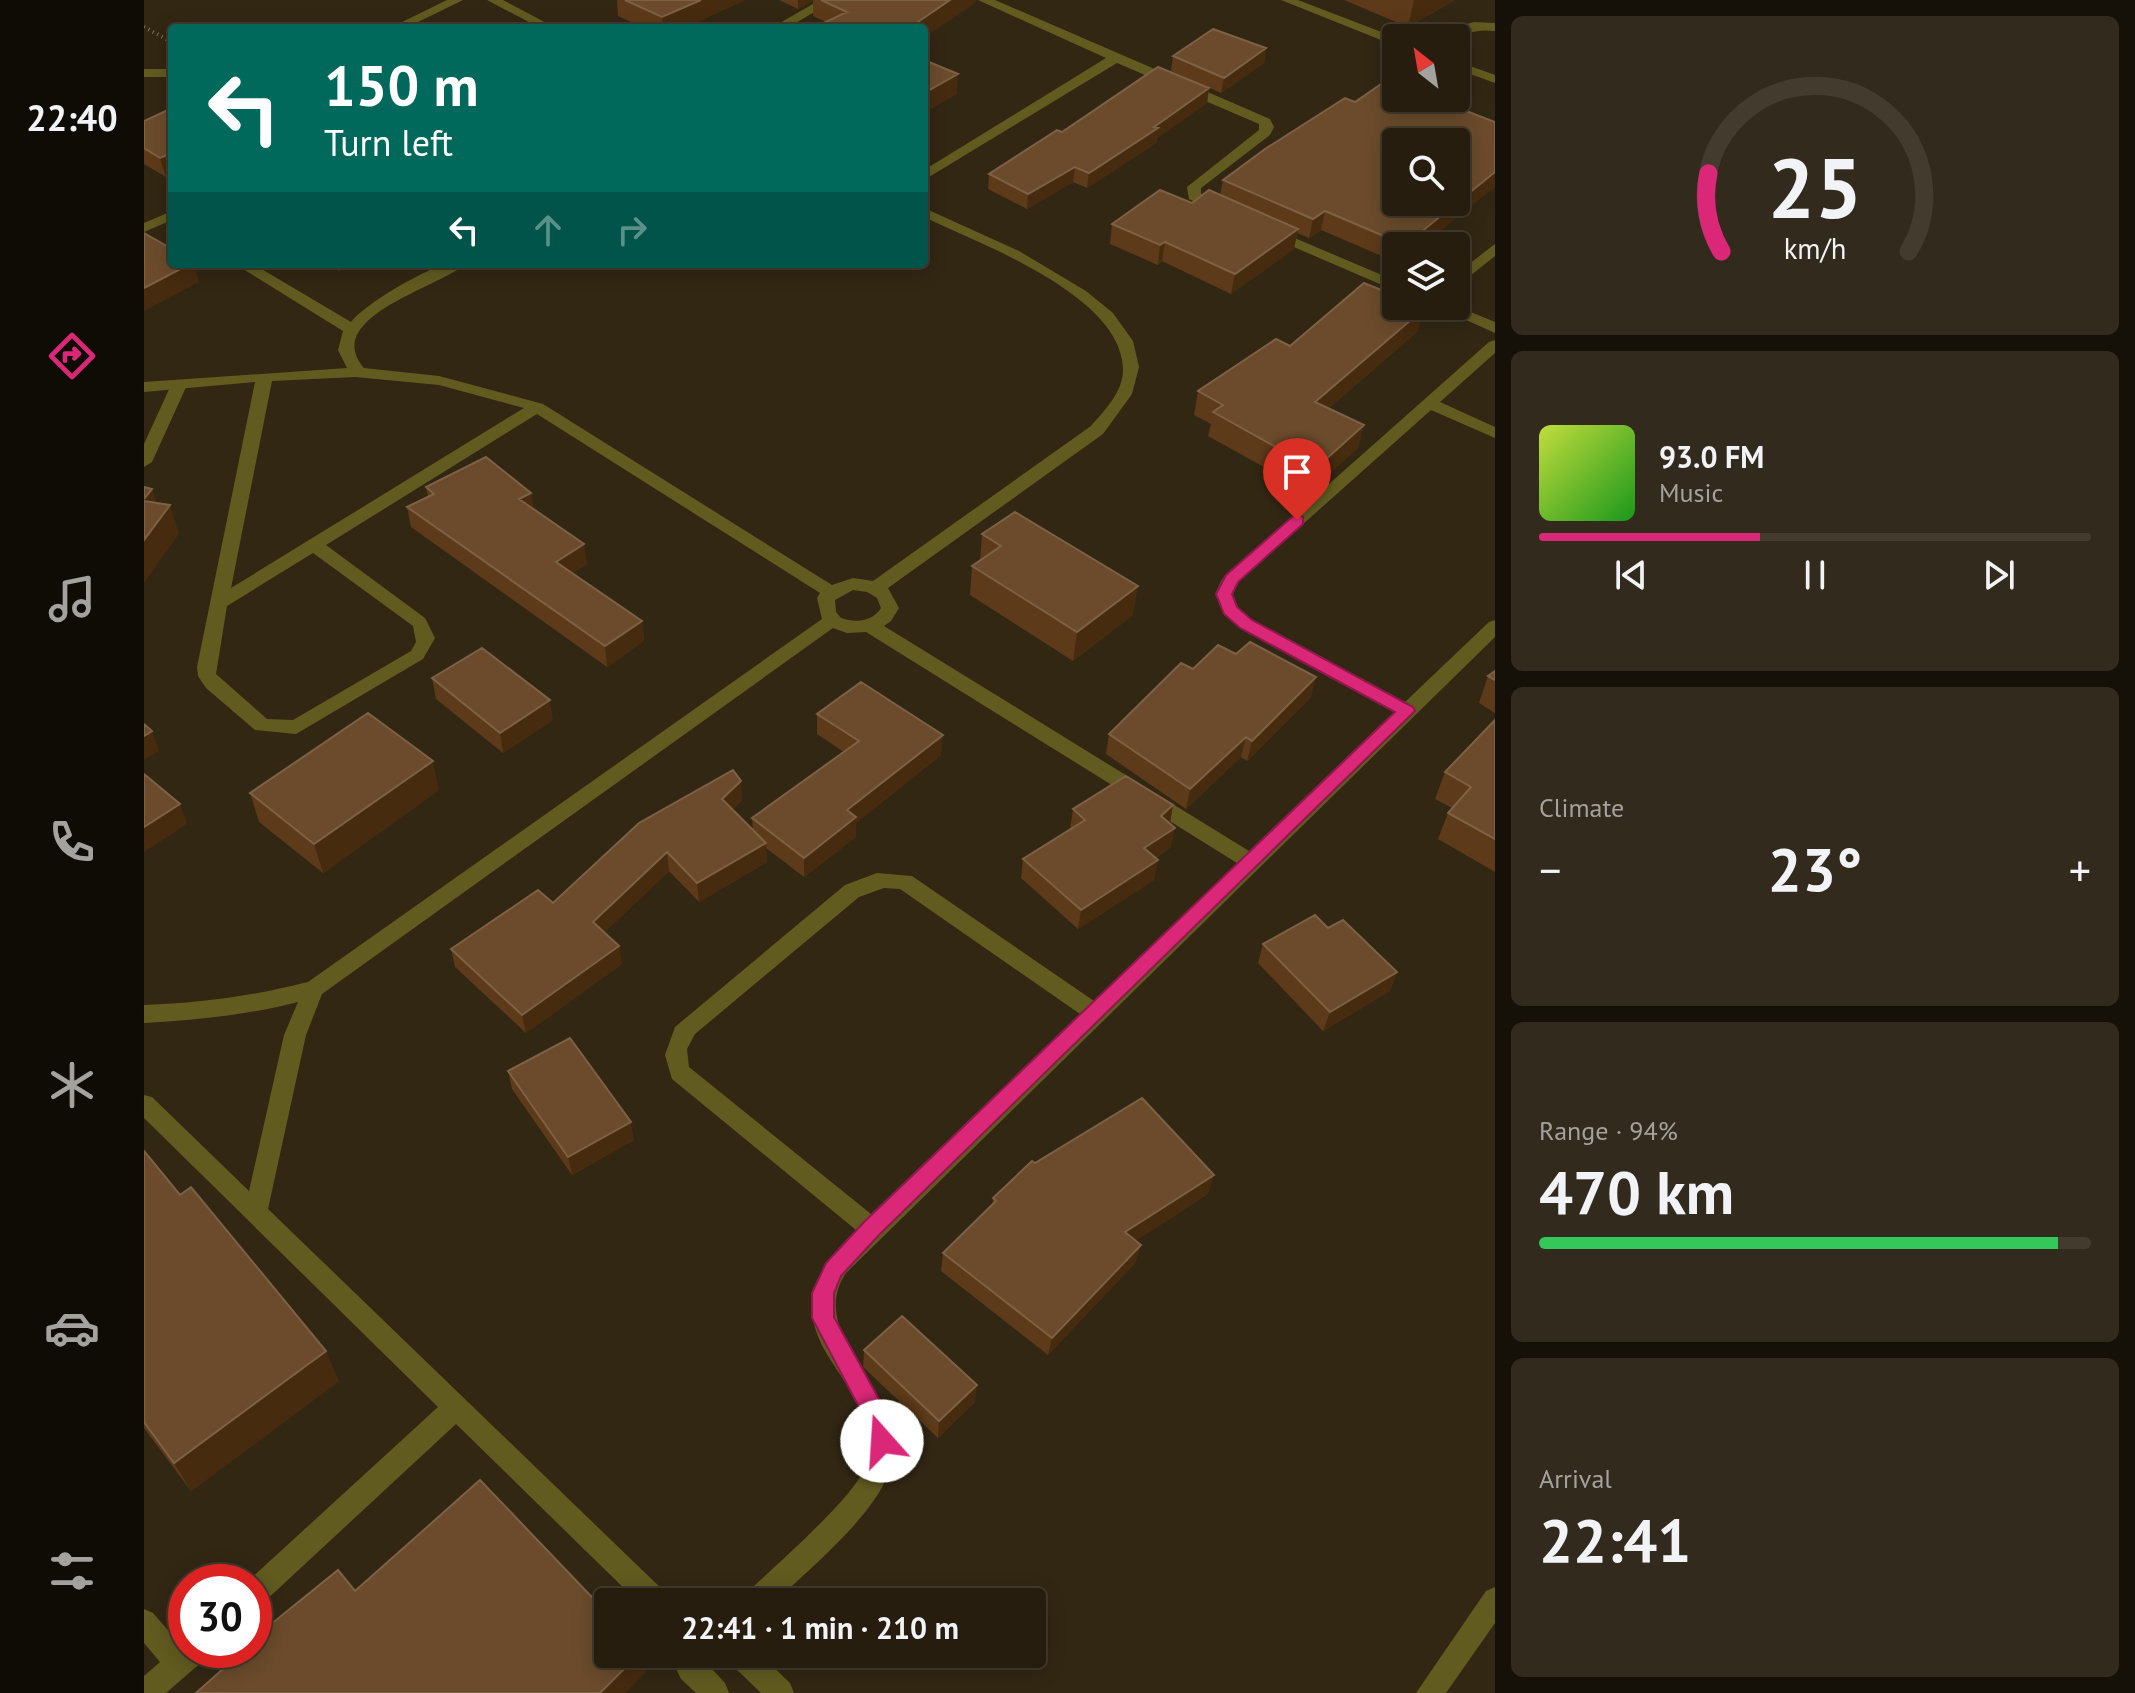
<!DOCTYPE html>
<meta charset="utf-8">
<style>
:root{--surface:#261d0e;--page:#322a1c;--text:#f1f3f6;--muted:#a4a29e;--line:#423b2e;--accent:#db2777}
body{margin:0;font-family:"PT Sans",sans-serif;background:var(--page);color:var(--text);height:100vh;display:flex;flex-direction:column;font-size:30px;white-space:nowrap}
*{box-sizing:border-box;margin:0}
p{font-size:26px;color:var(--muted)}
.icon{flex:none;width:44px;height:44px;fill:none;stroke:currentColor;stroke-width:2;stroke-linecap:round;stroke-linejoin:round}
.map{position:relative;flex:1;overflow:hidden}
.side{display:flex;flex-direction:column;gap:16px;padding:16px;background:#151008;width:640px}
.side>*{flex:none}
.hud{position:absolute;left:24px;top:24px;width:760px;height:244px;border-radius:8px;box-shadow:0 4px 20px #0003,0 0 0 2px var(--line);background:#00695c;color:#fff;overflow:hidden}
.needle{width:52px;rotate:329deg}
.fabs{position:absolute;left:1238px;top:24px;display:grid;gap:16px}
.fabs a{display:grid;place-items:center;width:88px;height:88px;border-radius:8px;background:var(--surface);box-shadow:0 4px 20px #0003,0 0 0 2px var(--line);font-size:40px}
.speed{position:absolute;left:24px;top:1564px;display:flex;gap:16px;font-size:40px;font-weight:700;text-align:center}
.speed>*{display:grid;place-content:center;width:104px;height:104px;border-radius:50%;background:var(--surface);box-shadow:0 4px 20px #0003,0 0 0 2px var(--line);line-height:1}
.speed .limit{border:12px solid #d22;background:#fff;color:#111}
.pin{position:absolute;display:grid;place-items:center;width:68px;height:68px;color:#fff;margin:-82px -34px;border-radius:50% 50% 50% 0;rotate:-45deg;box-shadow:0 0 8px #0007}
.pin .icon{rotate:45deg}
.me{position:absolute;width:88px;margin:-44px;rotate:341deg;stroke-linejoin:round;filter:drop-shadow(0 0 6px #0008)}
.turn{display:flex;align-items:center;gap:28px;height:168px;padding:0 24px;font-size:36px}
.turn .icon{width:104px;height:104px;stroke-width:2.5}
.turn b{display:block;font-size:56px;line-height:68px}
.lanes{display:flex;align-items:center;height:76px;padding:0 24px;background:#0003;justify-content:center;gap:40px;direction:ltr}
.lanes .off{opacity:.35}
.big{font-size:60px;font-weight:800;line-height:1.1}
.side .tile{flex:1;display:flex;flex-direction:column;justify-content:center;gap:12px;min-width:0;padding:0 28px;border-radius:12px;background:var(--page)}
.side .dial{align-items:center;gap:0}
.dial svg{height:208px;overflow:visible;fill:none;stroke:var(--line);stroke-width:7;stroke-linecap:round;text-anchor:middle}
.dial text{fill:var(--text);stroke:none}
.song{display:flex;align-items:center;gap:24px}
.cover{width:96px;height:96px;border-radius:12px;background:linear-gradient(135deg,hsl(70 70% 55%),hsl(120 70% 35%))}
.played{height:8px;border-radius:4px;background:linear-gradient(90deg,var(--accent) 40%,var(--line) 40%)}
.keys{display:flex;justify-content:space-around;direction:ltr}
.heat{display:flex;justify-content:space-between;align-items:center;font-size:44px;direction:ltr}
.charge{height:12px;border-radius:6px;background:linear-gradient(90deg,#34c759 94%,var(--line) 0)}
.trip{position:absolute;left:450px;top:1588px;width:452px;height:80px;border-radius:8px;background:var(--surface);box-shadow:0 4px 20px #0003,0 0 0 2px var(--line);font-weight:800;line-height:80px;text-align:center}
main{display:flex;flex:1;min-height:0}
.dock{display:flex;flex-direction:column;width:144px;justify-content:space-around;align-items:center;background:#0f0c06;color:var(--muted)}
.dock .icon{width:56px;height:56px}
.dock .selected{color:var(--accent)}
.dock b{font-size:36px;color:var(--text)}
.map>svg:first-child{display:block}
</style>
<main>
<nav class="dock">
<b>22:40</b>
<svg class="icon selected" aria-label="directions" viewBox="0 0 24 24"><path d="M12 3l9 9-9 9-9-9zM9 14v-3h6M13 9l2 2-2 2"/></svg>
<svg class="icon" aria-label="music" viewBox="0 0 24 24"><path d="M9 18V5l10-2v13"/><circle cx="6" cy="18" r="3"/><circle cx="16" cy="16" r="3"/></svg>
<svg class="icon" aria-label="phone" viewBox="0 0 24 24"><path d="M5 4h4l2 5-3 2q2 4 5 5l2-3 5 2v4C11 20 4 13 5 4z"/></svg>
<svg class="icon" aria-label="climate" viewBox="0 0 24 24"><path d="M12 3v18M4 7l16 10M4 17L20 7"/></svg>
<svg class="icon" aria-label="car" viewBox="0 0 24 24"><path d="M5 17H2v-5l4-1 3-4h7l3 4 3 1v5h-3M9 17h6M6 11h13"/><circle cx="7" cy="17" r="2"/><circle cx="17" cy="17" r="2"/></svg>
<svg class="icon" aria-label="filters" viewBox="0 0 24 24"><path d="M4 7h16M4 17h16"/><circle cx="9" cy="7" r="2"/><circle cx="15" cy="17" r="2"/></svg>
</nav>
<div class="map">
<svg width="1351" height="1693" viewBox="0 0 1351 1693">
<rect width="100%" height="100%" fill="#322713"/>
<g fill="none" stroke-linecap="round" stroke-linejoin="round">
<path stroke="#7d7463" stroke-width="4" stroke-dasharray="1 4" stroke-linecap="butt" d="M 0,27 L 28,42"/>
<path fill="#615b20" fill-rule="evenodd" d="M 1330,22 L 1351,23 L 1351,31 C 1329,28 1314,38 1294,38 L 1308,28 Z
M 35,380 L 43,385 L 8,462 L 0,467 L 0,444 L 27,385 Z"/>
<path fill="#615b20" fill-rule="evenodd" d="M 303,0 L 319,0 L 262,28 L 246,28 Z
M 343,0 L 359,0 L 412,28 L 396,28 Z
M 676,0 L 691,0 L 643,28 L 627,28 Z
M 834,0 L 851,0 L 1126,119 L 1130,127 L 1126,135 L 1057,188 L 1057,194 L 1081,206 L 1081,212 L 1071,212 L 1045,199 L 1043,187 L 1115,130 L 1115,124 L 973,63 L 780,180 L 780,170 L 962,58 Z
M 1137,0 L 1154,0 L 1253,38 L 1252,46 Z
M 1312,61 L 1351,75 L 1351,83 L 1312,69 Z
M 0,69 L 28,69 L 28,77 L 0,77 Z
M 780,208 L 875,251 L 942,291 L 969,313 L 989,341 L 995,367 L 988,394 L 959,434 L 744,588 L 755,608 L 747,621 L 740,626 L 1105,851 L 1250,712 L 1096,628 L 1080,614 L 1071,594 L 1078,579 L 1345,342 L 1351,340 L 1351,353 L 1296,402 L 1351,427 L 1351,438 L 1287,410 L 1094,582 L 1089,594 L 1094,607 L 1108,620 L 1261,702 L 1345,622 L 1351,620 L 1351,637 L 702,1273 C 659,1336 767,1398 744,1473 C 732,1514 663,1571 631,1602 L 599,1602 L 603,1593 C 629,1567 709,1499 720,1469 C 753,1376 595,1342 712,1230 L 528,1079 L 521,1055 L 531,1027 L 701,885 L 733,873 L 768,876 L 950,1001 L 1093,863 L 722,632 L 703,633 L 689,628 L 178,994 L 162,1035 L 124,1209 L 522,1593 L 526,1602 L 494,1602 L 312,1424 L 119,1603 L 110,1607 L 110,1582 L 103,1582 L 294,1407 L 0,1118 L 0,1095 L 8,1097 L 105,1191 L 140,1035 L 154,1002 C 103,1015 53,1020 0,1023 L 0,1005 C 56,1003 109,996 164,982 L 678,619 L 673,598 L 676,593 L 393,414 L 182,545 L 281,618 L 291,638 L 279,659 L 152,734 L 111,730 L 62,688 L 54,676 L 53,667 L 111,382 L 0,392 L 0,382 L 203,368 L 194,350 L 199,331 L 91,264 L 109,264 L 207,322 C 222,303 278,271 302,264 C 307,263 315,264 321,264 C 297,287 176,317 220,368 L 295,376 L 399,404 L 688,585 L 709,578 L 729,581 L 947,426 C 961,410 980,391 979,368 C 977,295 836,244 780,217 ZM 211,377 L 295,385 L 380,408 L 87,588 L 128,381 ZM 169,553 L 269,626 L 272,642 L 267,651 L 149,720 L 123,719 L 72,674 L 83,606 ZM 709,590 L 723,592 L 733,598 L 737,608 C 728,622 712,623 697,618 L 692,612 L 691,600 ZM 740,888 L 756,889 L 936,1014 L 727,1214 L 545,1067 L 543,1049 L 551,1034 L 715,897 Z
M 28,211 L 28,220 L 0,232 L 0,223 Z
M 1127,228 L 1252,281 L 1252,291 L 1122,235 L 1122,229 Z
M 1351,244 L 1351,256 L 1312,287 L 1312,274 Z
M 1291,306 L 1312,306 L 1351,322 L 1351,333 Z
M 0,1609 L 9,1613 L 36,1644 L 42,1640 L 42,1650 L 64,1650 L 60,1660 L 22,1693 L 0,1693 L 0,1676 L 16,1662 L 0,1643 Z
M 525,1654 L 554,1654 L 581,1683 L 585,1693 L 552,1693 L 537,1679 Z
M 583,1654 L 616,1654 L 646,1683 L 650,1693 L 617,1693 L 587,1664 Z"/>
<path fill="#615b20" fill-rule="evenodd" d="M 1351,1587 L 1351,1623 L 1302,1693 L 1272,1693 L 1342,1591 Z"/>
</g>
<path fill="#5d3a19" d="M 473,0 L 601,0 L 540,28 L 500,28 L 474,16 Z
M 635,0 L 832,0 L 832,2 L 780,37 L 780,28 L 682,22 L 669,16 L 669,0 L 654,9 Z
M 1200,0 L 1311,0 L 1264,27 Z
M 1122,48 L 1120,63 L 1077,93 L 1027,71 L 1029,56 Z
M 1065,88 L 1063,103 L 1013,138 L 1012,143 L 943,188 L 929,182 L 883,209 L 844,189 L 845,174 L 918,132 Z
M 28,108 L 22,177 L 0,164 L 0,121 Z
M 1079,180 L 1345,191 L 1278,246 L 1252,246 L 1252,262 L 1177,230 L 1165,238 L 1153,233 L 1150,249 L 1087,294 L 1018,261 L 1014,265 L 966,244 L 968,224 L 1076,195 Z
M 183,264 L 209,264 L 195,271 Z
M 1274,331 L 1185,408 L 1214,448 L 1165,492 L 1064,436 L 1067,424 L 1050,415 L 1054,391 L 1146,346 Z
M 282,487 L 387,493 L 389,509 L 443,564 L 428,573 L 498,621 L 500,641 L 463,667 L 267,527 L 263,507 L 284,497 Z
M 838,534 L 989,615 L 929,661 L 826,595 L 828,566 L 836,561 Z
M 1049,669 L 1167,697 L 1103,761 L 1097,757 L 1042,809 L 962,754 L 965,734 Z
M 1351,671 L 1351,713 L 1335,703 L 1344,676 Z
M 288,678 L 409,720 L 359,753 L 292,699 Z
M 673,714 L 797,755 L 712,823 L 712,837 L 660,877 L 622,848 L 623,862 L 555,902 L 525,871 L 461,932 L 478,964 L 382,1033 L 311,967 L 307,949 L 409,903 L 598,800 L 588,810 L 609,830 L 608,818 L 700,752 L 673,734 Z
M 1351,720 L 1351,872 L 1294,839 L 1304,813 L 1308,808 L 1291,799 L 1301,772 Z
M 295,790 L 179,873 L 115,822 L 106,793 Z
M 929,809 L 1026,823 L 1027,847 L 1012,858 L 1010,880 L 934,929 L 877,878 L 879,859 L 926,829 Z
M 1184,928 L 1253,972 L 1246,991 L 1179,1031 L 1114,963 L 1119,944 Z
M 364,1071 L 490,1140 L 428,1175 L 368,1089 Z
M 0,1151 L 195,1381 L 47,1491 L 0,1428 Z
M 891,1163 L 1064,1194 L 991,1241 L 992,1262 L 904,1355 L 797,1271 L 799,1253 L 848,1205 L 849,1198 Z
M 720,1350 L 831,1402 L 794,1438 L 719,1367 Z"/>
<path fill="#462b0f" d="M 557,0 L 601,0 L 540,28 L 519,28 L 518,17 Z
M 654,0 L 669,0 L 654,9 Z
M 806,0 L 832,0 L 832,2 L 780,37 L 780,28 L 765,28 Z
M 1270,0 L 1311,0 L 1264,27 Z
M 1122,48 L 1120,63 L 1077,93 L 1080,78 Z
M 814,74 L 813,94 L 780,113 L 780,93 Z
M 1065,88 L 1063,103 L 1013,138 L 1012,143 L 943,188 L 945,173 Z
M 28,153 L 28,174 L 22,177 L 16,158 Z
M 931,167 L 929,182 L 883,209 L 884,194 Z
M 1351,172 L 1351,188 L 1345,191 L 1278,246 L 1261,246 Z
M 1181,211 L 1177,230 L 1165,238 L 1169,219 Z
M 1154,229 L 1150,249 L 1087,294 L 1091,274 Z
M 1021,242 L 1018,261 L 1014,265 L 1016,245 Z
M 46,264 L 50,264 L 55,282 L 0,311 L 0,288 Z
M 193,264 L 209,264 L 195,271 Z
M 1281,308 L 1274,331 L 1165,425 L 1171,402 Z
M 1220,425 L 1214,448 L 1165,492 L 1171,469 Z
M 8,489 L 17,517 L 26,505 L 35,534 L 0,583 L 0,499 Z
M 387,493 L 390,513 L 375,499 Z
M 440,544 L 443,564 L 414,582 L 412,562 Z
M 994,586 L 989,615 L 929,661 L 933,632 Z
M 498,621 L 500,641 L 463,667 L 461,646 Z
M 1172,677 L 1167,697 L 1103,761 L 1108,741 Z
M 406,700 L 409,720 L 359,753 L 356,733 Z
M 8,731 L 15,751 L 0,760 L 0,736 Z
M 799,735 L 797,755 L 712,823 L 712,837 L 660,877 L 660,858 L 703,810 Z
M 1102,737 L 1097,757 L 1042,809 L 1046,789 Z
M 289,761 L 295,790 L 179,873 L 170,844 Z
M 597,781 L 598,800 L 579,818 L 578,799 Z
M 36,804 L 43,824 L 0,852 L 0,827 Z
M 1029,805 L 1026,824 L 1017,816 Z
M 1031,828 L 1027,847 L 997,868 L 1000,848 Z
M 622,843 L 623,862 L 555,902 L 553,883 Z
M 523,852 L 525,871 L 452,941 L 449,922 Z
M 1014,860 L 1010,880 L 934,929 L 937,910 Z
M 475,946 L 478,964 L 382,1033 L 378,1015 Z
M 1253,972 L 1246,991 L 1179,1031 L 1186,1012 Z
M 487,1122 L 490,1140 L 428,1175 L 424,1157 Z
M 1070,1175 L 1064,1194 L 977,1250 L 981,1232 Z
M 997,1245 L 992,1262 L 904,1355 L 908,1338 Z
M 182,1351 L 195,1381 L 47,1491 L 30,1463 Z
M 833,1385 L 831,1402 L 794,1438 L 795,1421 Z
M 495,1654 L 499,1654 L 503,1671 L 481,1693 L 456,1693 Z"/>
<path fill="#6b4b2c" stroke="#7d6145" stroke-width="2" fill-rule="evenodd" d="M 481,0 L 557,0 L 518,17 Z
M 677,0 L 806,0 L 765,28 L 669,28 L 703,12 Z
M 1069,29 L 1122,48 L 1080,78 L 1029,56 Z
M 780,60 L 814,74 L 780,93 Z
M 1014,67 L 1065,88 L 1010,127 L 1014,128 L 945,173 L 931,167 L 884,194 L 845,174 L 913,130 L 918,132 Z
M 1243,80 L 1252,84 L 1252,98 L 1289,98 L 1351,122 L 1351,172 L 1261,245 L 1181,211 L 1169,219 L 1079,180 L 1121,149 L 1201,98 L 1211,102 ZM 1252,142 L 1312,142 L 1312,202 L 1252,202 Z
M 28,108 L 28,153 L 16,158 L 0,148 L 0,121 Z
M 1016,190 L 1048,203 L 1065,190 L 1154,229 L 1091,274 L 1021,242 L 1016,245 L 968,224 Z
M 0,233 L 28,249 L 28,264 L 46,264 L 0,288 Z
M 1220,283 L 1252,296 L 1252,306 L 1277,306 L 1281,308 L 1171,402 L 1220,425 L 1171,469 L 1069,412 L 1079,405 L 1054,391 L 1132,339 L 1146,346 Z
M 342,457 L 387,493 L 375,499 L 440,544 L 412,562 L 498,621 L 461,646 L 263,507 L 290,494 L 282,487 Z
M 0,487 L 8,489 L 0,499 Z
M 0,501 L 26,505 L 0,540 Z
M 871,512 L 994,586 L 933,632 L 828,566 L 857,546 L 838,534 Z
M 1106,642 L 1172,677 L 1108,741 L 1102,737 L 1046,789 L 965,734 L 1037,663 L 1049,669 L 1074,645 L 1092,654 Z
M 338,648 L 406,700 L 356,733 L 288,678 Z
M 1351,671 L 1351,680 L 1344,676 Z
M 717,682 L 799,735 L 703,810 L 712,817 L 660,858 L 608,818 L 715,741 L 673,714 Z
M 224,713 L 289,761 L 170,844 L 106,793 Z
M 1351,720 L 1351,839 L 1304,813 L 1327,787 L 1301,772 Z
M 0,724 L 8,731 L 0,736 Z
M 589,770 L 597,781 L 578,799 L 622,843 L 553,883 L 523,852 L 449,922 L 475,946 L 378,1015 L 307,949 L 394,890 L 409,903 L 495,823 Z
M 0,774 L 36,804 L 0,827 Z
M 982,776 L 1029,805 L 1017,816 L 1031,828 L 1000,848 L 1014,860 L 937,910 L 879,859 L 941,820 L 929,809 Z
M 1171,915 L 1184,928 L 1199,920 L 1253,972 L 1186,1012 L 1119,944 Z
M 426,1038 L 487,1122 L 424,1157 L 364,1071 Z
M 998,1098 L 1070,1175 L 981,1232 L 997,1245 L 908,1338 L 799,1253 L 852,1201 L 849,1198 L 888,1161 L 891,1163 Z
M 0,1151 L 36,1195 L 47,1187 L 182,1351 L 30,1463 L 0,1422 Z
M 758,1316 L 833,1385 L 795,1421 L 720,1350 Z
M 336,1480 L 464,1614 L 464,1654 L 495,1654 L 456,1693 L 52,1693 L 80,1668 L 78,1665 L 96,1650 L 110,1650 L 110,1638 L 194,1570 L 211,1591 Z"/>
<path fill="#db2777" stroke="#8e194d" stroke-width="2" d="M 1153,515 L 1159,517 L 1159,524 L 1094,582 L 1088,594 L 1093,607 L 1108,620 L 1269,707 L 1271,711 L 735,1235 L 697,1276 L 690,1293 L 690,1317 L 736,1401 L 749,1441 L 746,1448 L 738,1452 L 730,1448 L 717,1411 L 668,1318 L 668,1293 L 682,1263 L 720,1222 L 1251,712 L 1096,628 L 1080,614 L 1072,594 L 1082,575 L 1148,517 Z"/>
</svg>
<div class="fabs">
<a><svg class="needle" viewBox="-14 -14 28 28"><path d="M0-13l5 13h-10z" fill="#e53935"/><path d="M0 13l5-13h-10z" fill="#a4a29e"/></svg></a>
<a><svg class="icon" aria-label="search" viewBox="0 0 24 24"><circle cx="10" cy="10" r="6"/><path d="M15 15l6 6"/></svg></a>
<a><svg class="icon" aria-label="layers" viewBox="0 0 24 24"><path d="M12 4l9 5-9 5-9-5zM3 14l9 5 9-5"/></svg></a>
</div>
<div class="speed"><div class="limit">30</div></div>
<div class="pin" style="left:1153px;top:520px;background:#d93025"><svg class="icon" aria-label="arrive" viewBox="0 0 24 24"><path d="M6 21V4h12l-3 4 3 4H6"/></svg></div>
<svg class="me" style="left:738px;top:1441px" viewBox="-20 -20 40 40"><circle r="19" fill="#fff"/><path d="M0-13L10 11 0 6-10 11z" fill="#db2777"/></svg>
<div class="trip">22:41 · 1 min · 210 m</div>
<div class="hud">
<div class="turn"><svg class="icon" aria-label="left" viewBox="0 0 24 24"><path d="M17 20v-9H6M10 6l-5 5 5 5"/></svg><div><b>150 m</b>Turn left</div></div>
<div class="lanes"><svg class="icon" aria-label="left" viewBox="0 0 24 24"><path d="M17 20v-9H6M10 6l-5 5 5 5"/></svg><svg class="icon off" aria-label="ahead" viewBox="0 0 24 24"><path d="M12 20V5M6 11l6-6 6 6"/></svg><svg class="icon off" aria-label="right" viewBox="0 0 24 24"><path d="M7 20v-9h11M14 6l5 5-5 5"/></svg></div>
</div>
</div>
<section class="side">
<div class="tile dial"><svg viewBox="0 0 100 80">
<path d="M14 69A42 42 0 1 1 86 69"/>
<path d="M14 69A42 42 0 0 1 9 39" stroke="#db2777"/>
<text x="50" y="56" font-size="32" font-weight="700">25</text>
<text x="50" y="72" font-size="11">km/h</text>
</svg></div>
<div class="tile">
<div class="song"><i class="cover"></i><div><b>93.0 FM</b><p>Music</p></div></div>
<div class="played"></div>
<div class="keys"><svg class="icon" aria-label="previous" viewBox="0 0 24 24"><path d="M18 5L8 12l10 7zM5 5v14"/></svg><svg class="icon" aria-label="pause" viewBox="0 0 24 24"><path d="M8 5v14M16 5v14"/></svg><svg class="icon" aria-label="next" viewBox="0 0 24 24"><path d="M6 5l10 7-10 7zM19 5v14"/></svg></div>
</div>
<div class="tile"><p>Climate</p>
<div class="heat"><a>−</a><b class="big">23°</b><a>+</a></div>
</div>
<div class="tile"><p>Range · 94%</p><b class="big">470 km</b><div class="charge"></div></div>
<div class="tile"><p>Arrival</p><b class="big">22:41</b></div>
</section>
</main>
